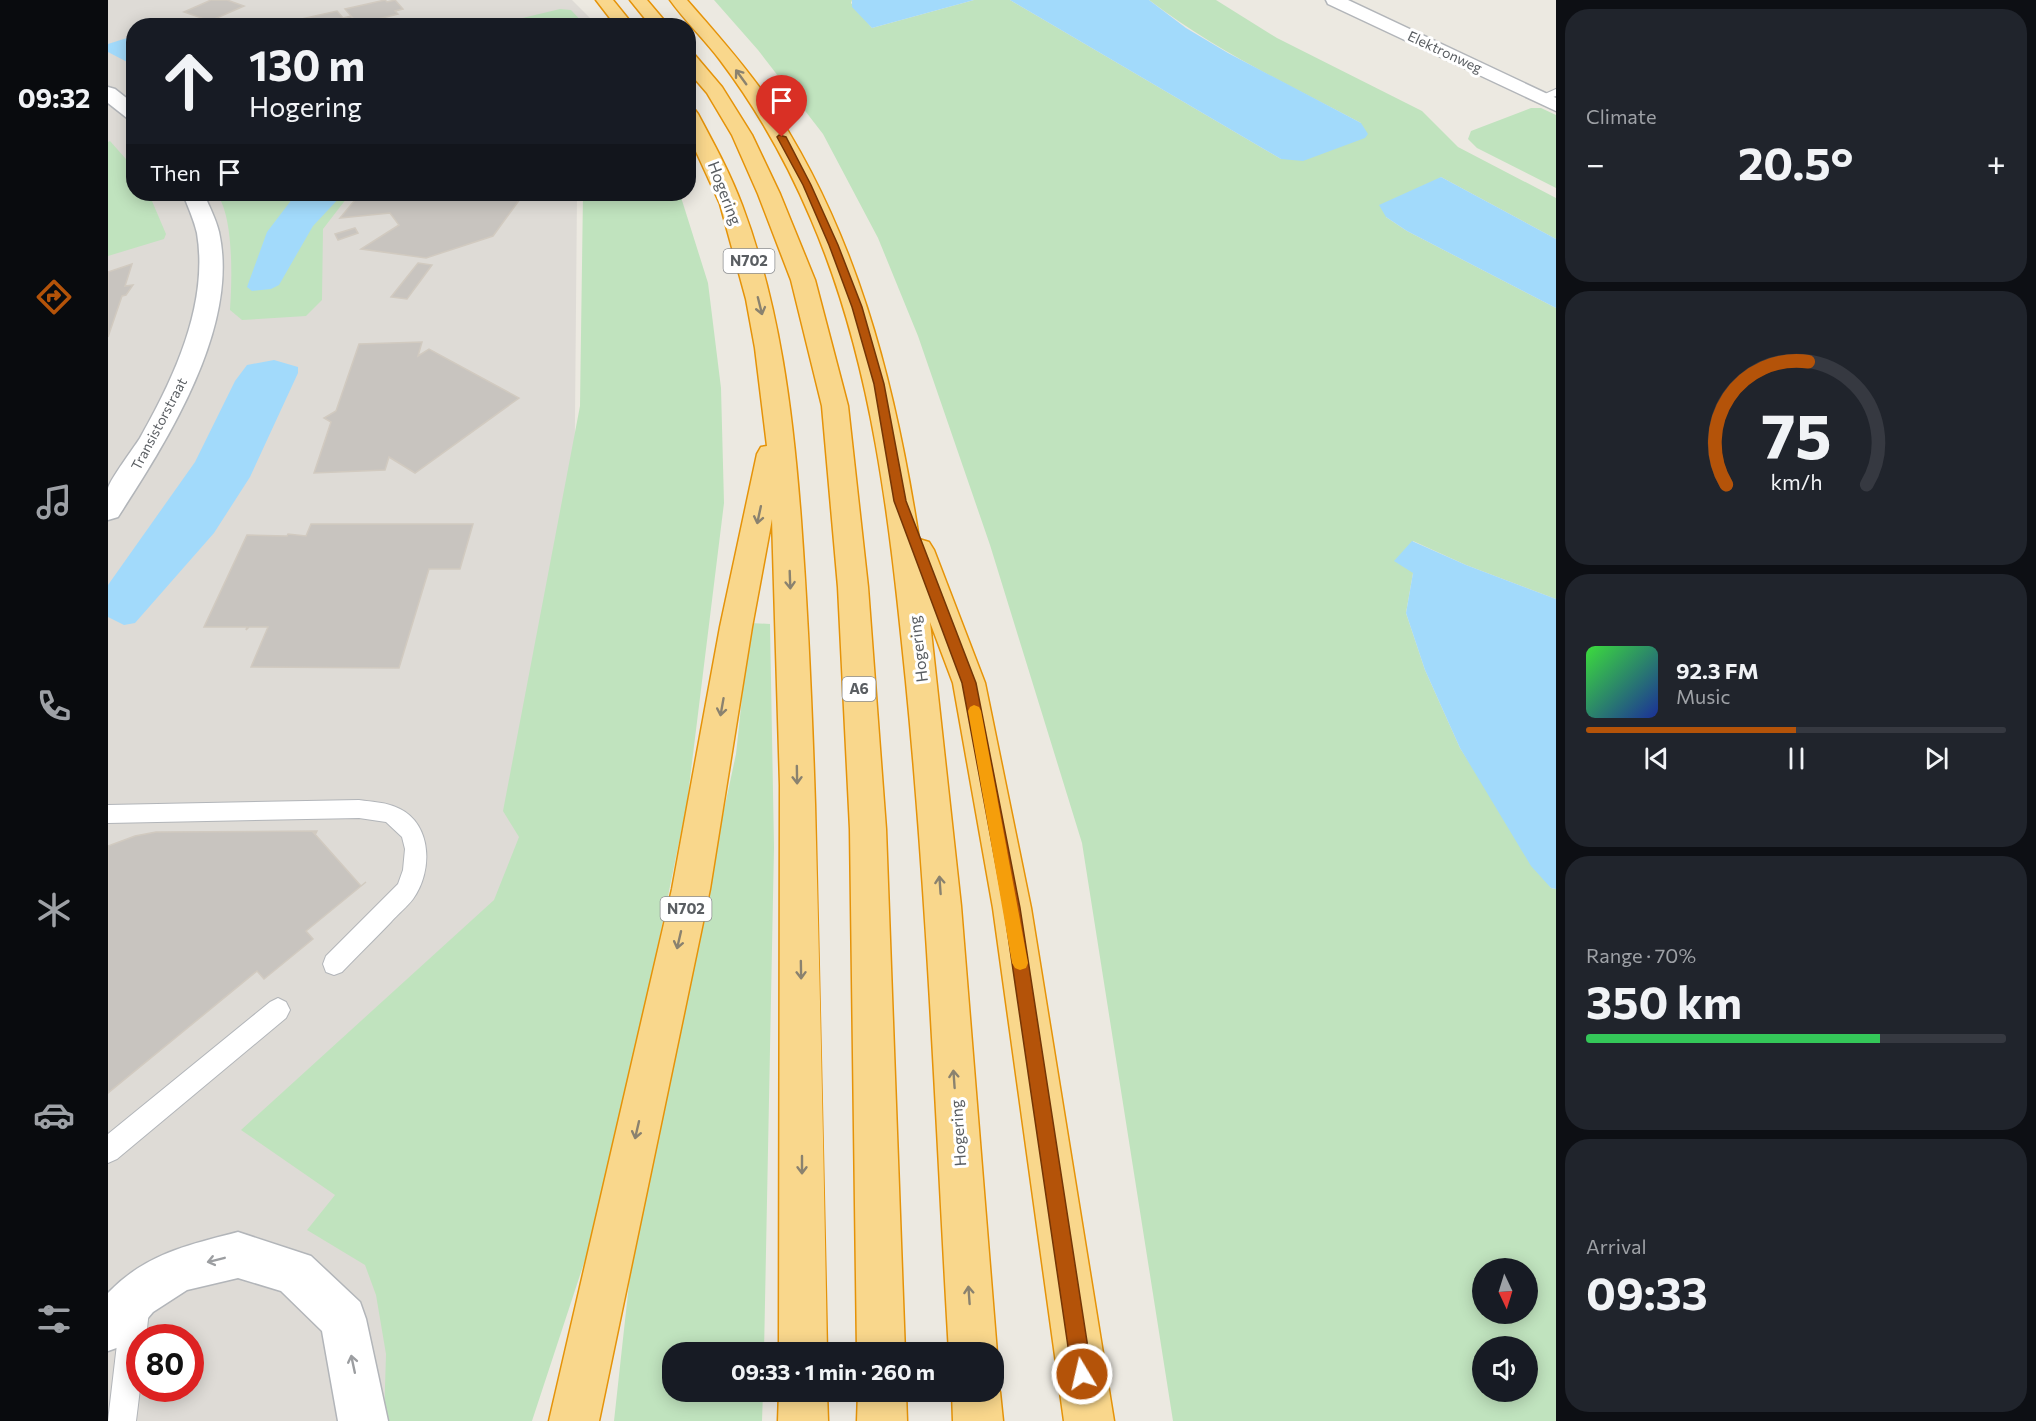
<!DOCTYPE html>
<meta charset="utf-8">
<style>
:root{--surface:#171b24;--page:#20242c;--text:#f1f3f6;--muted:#9ea1a6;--line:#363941;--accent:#b45309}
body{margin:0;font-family:Commissioner,sans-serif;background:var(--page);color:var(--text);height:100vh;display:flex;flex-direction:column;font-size:22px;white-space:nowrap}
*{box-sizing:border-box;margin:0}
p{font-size:20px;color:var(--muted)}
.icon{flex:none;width:33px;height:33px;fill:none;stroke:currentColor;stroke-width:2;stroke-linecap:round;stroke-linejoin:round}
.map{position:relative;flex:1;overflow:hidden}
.panel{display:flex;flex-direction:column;gap:9px;padding:9px;background:#0d0f14;width:480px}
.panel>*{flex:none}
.hud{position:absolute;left:18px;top:18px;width:570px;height:183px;border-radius:24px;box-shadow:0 3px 15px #0003;background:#171b24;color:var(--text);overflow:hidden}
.needle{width:39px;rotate:176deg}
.fabs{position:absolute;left:1364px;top:1258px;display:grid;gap:12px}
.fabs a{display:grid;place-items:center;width:66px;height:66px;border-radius:50%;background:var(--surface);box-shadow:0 3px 15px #0003;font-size:30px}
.speed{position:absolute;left:18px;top:1324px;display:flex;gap:12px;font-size:30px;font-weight:700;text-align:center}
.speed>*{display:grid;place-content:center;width:78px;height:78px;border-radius:50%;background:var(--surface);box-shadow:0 3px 15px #0003;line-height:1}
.speed .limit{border:9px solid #d22;background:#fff;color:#111}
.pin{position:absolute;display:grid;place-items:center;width:51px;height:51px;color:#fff;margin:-62px -26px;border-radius:50% 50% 50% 0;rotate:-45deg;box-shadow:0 0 6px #0007}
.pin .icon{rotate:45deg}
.me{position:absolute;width:66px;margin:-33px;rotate:351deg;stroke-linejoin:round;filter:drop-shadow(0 0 4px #0008)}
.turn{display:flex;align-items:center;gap:21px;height:126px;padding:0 24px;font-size:27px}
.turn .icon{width:78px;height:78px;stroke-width:2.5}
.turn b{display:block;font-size:42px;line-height:51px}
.then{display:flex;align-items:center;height:57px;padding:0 24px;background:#0003;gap:12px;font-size:22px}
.big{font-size:45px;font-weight:700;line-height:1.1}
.panel .tile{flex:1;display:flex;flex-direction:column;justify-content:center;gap:9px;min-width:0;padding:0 21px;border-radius:24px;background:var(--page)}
.panel .dial{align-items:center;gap:0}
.dial svg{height:156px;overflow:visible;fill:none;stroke:var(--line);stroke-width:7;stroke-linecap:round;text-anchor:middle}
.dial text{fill:var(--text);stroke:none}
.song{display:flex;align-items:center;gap:18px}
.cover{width:72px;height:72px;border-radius:9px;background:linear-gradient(135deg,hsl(120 70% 55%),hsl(230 70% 35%))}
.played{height:6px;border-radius:3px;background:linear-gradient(90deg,var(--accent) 50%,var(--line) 50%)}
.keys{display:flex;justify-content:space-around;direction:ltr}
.heat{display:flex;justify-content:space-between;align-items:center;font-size:33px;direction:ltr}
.charge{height:9px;border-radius:4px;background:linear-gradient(90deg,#34c759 70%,var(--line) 0)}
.trip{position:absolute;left:554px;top:1342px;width:342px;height:60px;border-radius:24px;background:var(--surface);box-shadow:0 3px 15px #0003;font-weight:700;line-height:60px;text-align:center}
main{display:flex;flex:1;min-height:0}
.menu{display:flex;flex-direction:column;width:108px;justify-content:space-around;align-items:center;background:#090b0e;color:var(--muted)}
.menu .icon{width:42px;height:42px}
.menu .active{color:var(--accent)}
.menu b{font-size:27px;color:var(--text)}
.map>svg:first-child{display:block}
</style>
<main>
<nav class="menu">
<b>09:32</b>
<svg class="icon active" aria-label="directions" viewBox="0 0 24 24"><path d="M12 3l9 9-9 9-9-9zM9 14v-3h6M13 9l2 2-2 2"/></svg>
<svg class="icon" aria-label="music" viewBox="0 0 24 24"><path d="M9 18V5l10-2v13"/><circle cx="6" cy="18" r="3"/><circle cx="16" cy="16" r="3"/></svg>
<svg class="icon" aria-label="phone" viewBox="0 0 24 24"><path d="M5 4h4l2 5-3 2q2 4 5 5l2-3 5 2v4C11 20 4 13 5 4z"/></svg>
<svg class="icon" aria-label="climate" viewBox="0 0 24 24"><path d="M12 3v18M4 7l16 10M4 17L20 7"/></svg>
<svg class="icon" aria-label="car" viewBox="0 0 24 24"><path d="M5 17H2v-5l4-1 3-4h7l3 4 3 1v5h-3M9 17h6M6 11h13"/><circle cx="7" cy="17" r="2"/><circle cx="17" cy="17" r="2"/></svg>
<svg class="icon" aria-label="filters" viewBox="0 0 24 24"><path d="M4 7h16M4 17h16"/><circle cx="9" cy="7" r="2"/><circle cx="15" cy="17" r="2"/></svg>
</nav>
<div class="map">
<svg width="1448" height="1421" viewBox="0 0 1448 1421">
<rect width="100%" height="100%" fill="#ece9e1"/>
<path fill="#dedbd6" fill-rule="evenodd" d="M 0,0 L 464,0 L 489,25 L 26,26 L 26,194 L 469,194 L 465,644 L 385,1421 L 0,1421 ZM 32,1338 L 82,1338 L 82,1389 L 32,1389 Z"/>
<path fill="#c0e3be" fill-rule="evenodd" d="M 606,0 L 744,0 L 743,3 L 764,28 L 866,0 L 902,0 L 1173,159 L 1253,123 C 1180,85 1107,50 1041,0 L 1108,0 L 1169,38 L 1314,111 L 1350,147 L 1448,198 L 1448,239 L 1333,177 L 1278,217 L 1299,231 L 1448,308 L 1448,599 L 1358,565 L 1305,541 L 1305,573 L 1298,613 L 1317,670 L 1352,748 L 1443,888 L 1448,889 L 1448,1421 L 1065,1421 L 974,843 L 882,545 L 810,336 L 770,238 L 715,134 L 650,50 ZM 1374,1269 L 1419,1269 L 1419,1314 L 1374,1314 ZM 1374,1347 L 1419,1347 L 1419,1392 L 1374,1392 Z
M 452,9 L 463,10 L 477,25 L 385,25 Z
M 1423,108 L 1433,108 L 1448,115 L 1448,188 L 1369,148 L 1360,139 L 1363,131 Z
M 2,141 L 25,167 L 26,194 L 41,194 L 58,234 L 56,239 L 0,256 L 0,142 Z
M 109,194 L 242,194 L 215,229 L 214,300 L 198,316 L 134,320 L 122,310 C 124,280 126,218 109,194 Z
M 475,194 L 572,194 L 600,283 L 613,388 L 616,503 L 579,803 L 500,1190 L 424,1421 L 276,1421 L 278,1354 L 268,1295 L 257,1265 L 199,1230 L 227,1195 L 133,1130 L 386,900 L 411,837 L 395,811 L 472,406 Z
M 642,623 L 662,624 L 666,847 L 656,1353 L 564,1353 L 564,1392 L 655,1392 L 654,1421 L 506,1421 L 528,1220 L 628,754 Z"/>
<path fill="#a2dafb" d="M 744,0 L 866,0 L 764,28 L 744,7 Z
M 902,0 L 1041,0 L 1078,28 L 1120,53 L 1253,123 L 1260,134 L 1257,138 L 1195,161 L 1173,159 Z
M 22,37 L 25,37 L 25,65 L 0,52 L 0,44 Z
M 1333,177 L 1448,239 L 1448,308 L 1299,231 L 1278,217 L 1271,205 Z
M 188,194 L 235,194 L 205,226 L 171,285 L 163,289 L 144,291 L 139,287 L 159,232 Z
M 166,360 L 190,367 L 190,373 L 142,477 L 106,533 L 27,623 L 16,625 L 0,617 L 0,585 L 87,462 L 127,381 L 139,365 Z
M 1304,541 L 1358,565 L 1448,599 L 1448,889 L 1443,888 L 1423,866 L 1352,748 L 1317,670 L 1298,613 L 1305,573 L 1286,561 Z"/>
<path fill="#c8c4bf" stroke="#d1cac0" stroke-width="1.5" d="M 103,0 L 119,0 L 136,6 L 102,21 L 76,12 Z
M 277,0 L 279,2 L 287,0 L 295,9 L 287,11 L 290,14 L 250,24 L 237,9 Z
M 229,11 L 235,18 L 243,16 L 247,21 L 240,23 L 242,26 L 193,26 L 189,20 Z
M 252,194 L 407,194 L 412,199 L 385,236 L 318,258 L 253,249 L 291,225 L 282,213 L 232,218 Z
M 247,228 L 250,233 L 230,240 L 227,234 Z
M 310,263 L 324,265 L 299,299 L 283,297 Z
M 24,264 L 17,286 L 25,285 L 18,295 L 14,296 L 0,337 L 0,272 Z
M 314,342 L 310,356 L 321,349 L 411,398 L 307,473 L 281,457 L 277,470 L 206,473 L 223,422 L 216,418 L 228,411 L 251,344 Z
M 203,524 L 365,524 L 352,569 L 321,569 L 291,668 L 143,667 L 160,627 L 141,627 L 138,630 L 139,627 L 96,627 L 139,535 L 179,536 L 180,534 L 198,536 Z
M 209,831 L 208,833 L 205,832 L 253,886 L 258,882 L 198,931 L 205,939 L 156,979 L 149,971 L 0,1093 L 0,846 L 27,836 L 48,832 Z"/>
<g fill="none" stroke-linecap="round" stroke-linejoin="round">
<g stroke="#b2b5b9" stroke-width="2">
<path id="lane" d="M 1448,89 L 1448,96 L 1434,101 L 1428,98 Z
M 251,800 C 265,802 279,802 292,809 C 324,825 325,871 305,899 C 299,907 290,914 283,922 C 267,939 250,955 234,972 L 226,975 L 218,972 L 215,964 L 218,956 L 290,884 L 295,870 L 297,849 L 294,837 L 278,822 L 251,818 L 0,823 L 0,805 Z
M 170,998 L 178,1002 L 182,1010 L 178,1018 L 9,1159 L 0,1163 L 0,1134 L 162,1002 Z
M 27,1296 L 37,1300 L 41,1310 L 38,1338 L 32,1338 L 32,1389 L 28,1421 L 0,1421 L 13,1310 L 17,1300 Z"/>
</g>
<g stroke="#b2b5b9" stroke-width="3">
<path id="street" d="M 1218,0 L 1240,0 L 1448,98 L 1448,111 L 1220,4 Z
M 0,87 L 7,89 L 26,104 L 26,120 L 19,118 L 0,103 Z
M 75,194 L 96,194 C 101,206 108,219 111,232 C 132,327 59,441 10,517 L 0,520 C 0,511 0,497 0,488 C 3,478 25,449 32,438 C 66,378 101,304 89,233 C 86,220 80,207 75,194 Z
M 130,1232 L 203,1256 L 252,1302 L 258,1319 L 280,1421 L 230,1421 L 214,1331 L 173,1291 L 130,1278 L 79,1290 L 45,1312 L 17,1345 L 0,1351 L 0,1293 C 37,1254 80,1245 130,1232 Z"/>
</g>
<g stroke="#e59309" stroke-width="3">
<path id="highway" d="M 488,0 L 505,0 L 526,26 L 508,26 Z
M 522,0 L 539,0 L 561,26 L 543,26 Z
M 562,0 L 579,0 C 606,31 633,61 657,95 C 748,228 787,382 811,539 L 821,542 L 826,550 L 877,683 L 923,908 L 1006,1421 L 956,1421 L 885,908 L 845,683 L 822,622 L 853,906 L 889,1353 L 885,1362 L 885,1353 L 841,1353 C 828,1129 820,905 798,682 C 782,525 766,365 703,219 C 679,162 649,109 612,60 C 596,39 577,21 562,0 Z
M 580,53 L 586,54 L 614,87 L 644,135 L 672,194 L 707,280 L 740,406 L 760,587 L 778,829 L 797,1353 L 749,1353 L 742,829 L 730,587 L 714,406 L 683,280 L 650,194 L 624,135 L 599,93 L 580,71 Z
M 580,108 L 587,110 L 590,114 C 606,144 622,173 634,205 C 672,306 685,414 693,520 C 700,615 704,709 707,804 C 712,987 716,1170 719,1353 L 671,1353 L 672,785 L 664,519 L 644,627 L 602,889 L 491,1421 L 441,1421 L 564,889 L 612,627 L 649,454 L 653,447 L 659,446 L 647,348 L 638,299 L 612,204 L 580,134 Z
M 885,1375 L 892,1392 L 895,1421 L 845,1421 L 844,1392 L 885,1392 Z
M 671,1392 L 719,1392 L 720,1421 L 670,1421 Z
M 750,1392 L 798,1392 L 799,1421 L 749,1421 Z"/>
</g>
<use href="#lane" fill="#fff" fill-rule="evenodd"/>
<use href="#street" fill="#fff" fill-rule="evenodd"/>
<use href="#highway" fill="#f9d78c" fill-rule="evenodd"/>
</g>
<defs><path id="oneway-shaft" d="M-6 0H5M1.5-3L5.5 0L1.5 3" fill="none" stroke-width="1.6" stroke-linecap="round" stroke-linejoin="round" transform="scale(1.5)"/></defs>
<g stroke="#8a826f">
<use href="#oneway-shaft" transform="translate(633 77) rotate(-126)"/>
<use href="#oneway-shaft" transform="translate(652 306) rotate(76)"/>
<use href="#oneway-shaft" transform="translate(651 515) rotate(102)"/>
<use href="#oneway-shaft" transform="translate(682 580) rotate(88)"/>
<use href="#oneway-shaft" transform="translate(614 707) rotate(100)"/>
<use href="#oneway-shaft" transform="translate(689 775) rotate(89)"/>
<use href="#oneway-shaft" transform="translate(832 885) rotate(-94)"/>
<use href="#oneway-shaft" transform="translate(571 940) rotate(103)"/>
<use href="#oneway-shaft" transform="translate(693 970) rotate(89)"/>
<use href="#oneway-shaft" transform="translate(846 1079) rotate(-94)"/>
<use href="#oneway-shaft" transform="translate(529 1130) rotate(103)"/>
<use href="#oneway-shaft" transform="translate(694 1165) rotate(90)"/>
<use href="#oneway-shaft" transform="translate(861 1295) rotate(-94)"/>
</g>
<g stroke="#9c9ea1">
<use href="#oneway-shaft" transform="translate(108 1260) rotate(166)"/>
<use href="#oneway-shaft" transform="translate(245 1364) rotate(-102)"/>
</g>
<path fill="#b45309" stroke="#753606" stroke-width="1.5" d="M 671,135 L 678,137 L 703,185 L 730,245 L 754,307 L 776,384 L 798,501 L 868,683 L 912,908 L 984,1374 L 981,1381 L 974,1384 L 967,1381 L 964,1374 L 896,908 L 854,683 L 786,501 L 766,384 L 744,307 L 721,245 L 695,185 L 669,137 Z"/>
<path fill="#f59e0b" d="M 866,705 L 871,707 L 873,711 L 920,963 L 918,968 L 912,970 L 907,968 L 904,963 L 860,711 L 862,707 Z"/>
<g text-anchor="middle" stroke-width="6" stroke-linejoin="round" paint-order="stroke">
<g font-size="14" fill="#5a5e62" stroke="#fff">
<text transform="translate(1337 52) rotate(25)" y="5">Elektronweg</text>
<text transform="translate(51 424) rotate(-62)" y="5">Transistorstraat</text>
</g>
<g fill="#fff" stroke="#8c8e91" stroke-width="1.5">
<rect x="615.5" y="249" width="51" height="24" rx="4.5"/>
<rect x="734.5" y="677" width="33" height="24" rx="4.5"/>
<rect x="552.5" y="897" width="51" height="24" rx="4.5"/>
</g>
<g font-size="15" font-weight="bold" fill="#5a5e62">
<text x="641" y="266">N702</text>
<text x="751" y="694">A6</text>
<text x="578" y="914">N702</text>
</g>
<g font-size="16" fill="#5a5e62" stroke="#fff">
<text transform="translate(617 193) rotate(69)" y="6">Hogering</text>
<text transform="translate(810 649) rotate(-97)" y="6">Hogering</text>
<text transform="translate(850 1133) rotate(-94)" y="6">Hogering</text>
</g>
</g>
</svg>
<div class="fabs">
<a><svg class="needle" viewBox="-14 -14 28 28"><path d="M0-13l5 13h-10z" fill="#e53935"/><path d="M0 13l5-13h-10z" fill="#9ea1a6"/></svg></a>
<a><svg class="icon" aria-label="sound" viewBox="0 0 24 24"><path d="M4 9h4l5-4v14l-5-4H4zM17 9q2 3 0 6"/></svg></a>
</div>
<div class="speed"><div class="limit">80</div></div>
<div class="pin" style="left:674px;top:137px;background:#d93025"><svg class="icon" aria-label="arrive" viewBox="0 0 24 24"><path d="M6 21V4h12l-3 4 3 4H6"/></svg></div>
<svg class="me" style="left:974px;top:1374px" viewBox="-20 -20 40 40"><circle r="17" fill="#b45309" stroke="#fff" stroke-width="3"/><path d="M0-11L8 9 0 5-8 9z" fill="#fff"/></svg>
<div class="trip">09:33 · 1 min · 260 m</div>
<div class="hud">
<div class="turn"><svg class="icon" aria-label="ahead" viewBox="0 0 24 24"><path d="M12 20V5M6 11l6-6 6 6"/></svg><div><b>130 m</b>Hogering</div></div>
<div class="then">Then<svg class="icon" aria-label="arrive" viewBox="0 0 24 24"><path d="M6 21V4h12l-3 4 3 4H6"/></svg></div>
</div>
</div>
<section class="panel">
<div class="tile"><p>Climate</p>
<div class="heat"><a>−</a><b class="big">20.5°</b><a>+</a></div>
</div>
<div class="tile dial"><svg viewBox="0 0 100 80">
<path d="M14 69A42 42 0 1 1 86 69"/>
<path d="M14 69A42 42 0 0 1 56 6" stroke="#b45309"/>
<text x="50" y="56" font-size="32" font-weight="700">75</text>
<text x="50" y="72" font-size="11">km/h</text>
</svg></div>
<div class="tile">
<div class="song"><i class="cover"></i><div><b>92.3 FM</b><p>Music</p></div></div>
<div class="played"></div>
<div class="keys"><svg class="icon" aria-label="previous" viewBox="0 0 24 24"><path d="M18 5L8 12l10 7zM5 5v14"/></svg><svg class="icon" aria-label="pause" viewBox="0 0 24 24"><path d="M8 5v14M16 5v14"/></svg><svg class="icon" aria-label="next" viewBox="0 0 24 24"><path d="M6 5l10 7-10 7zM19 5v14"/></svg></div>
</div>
<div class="tile"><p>Range · 70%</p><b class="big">350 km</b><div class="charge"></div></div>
<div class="tile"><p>Arrival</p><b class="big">09:33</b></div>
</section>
</main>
